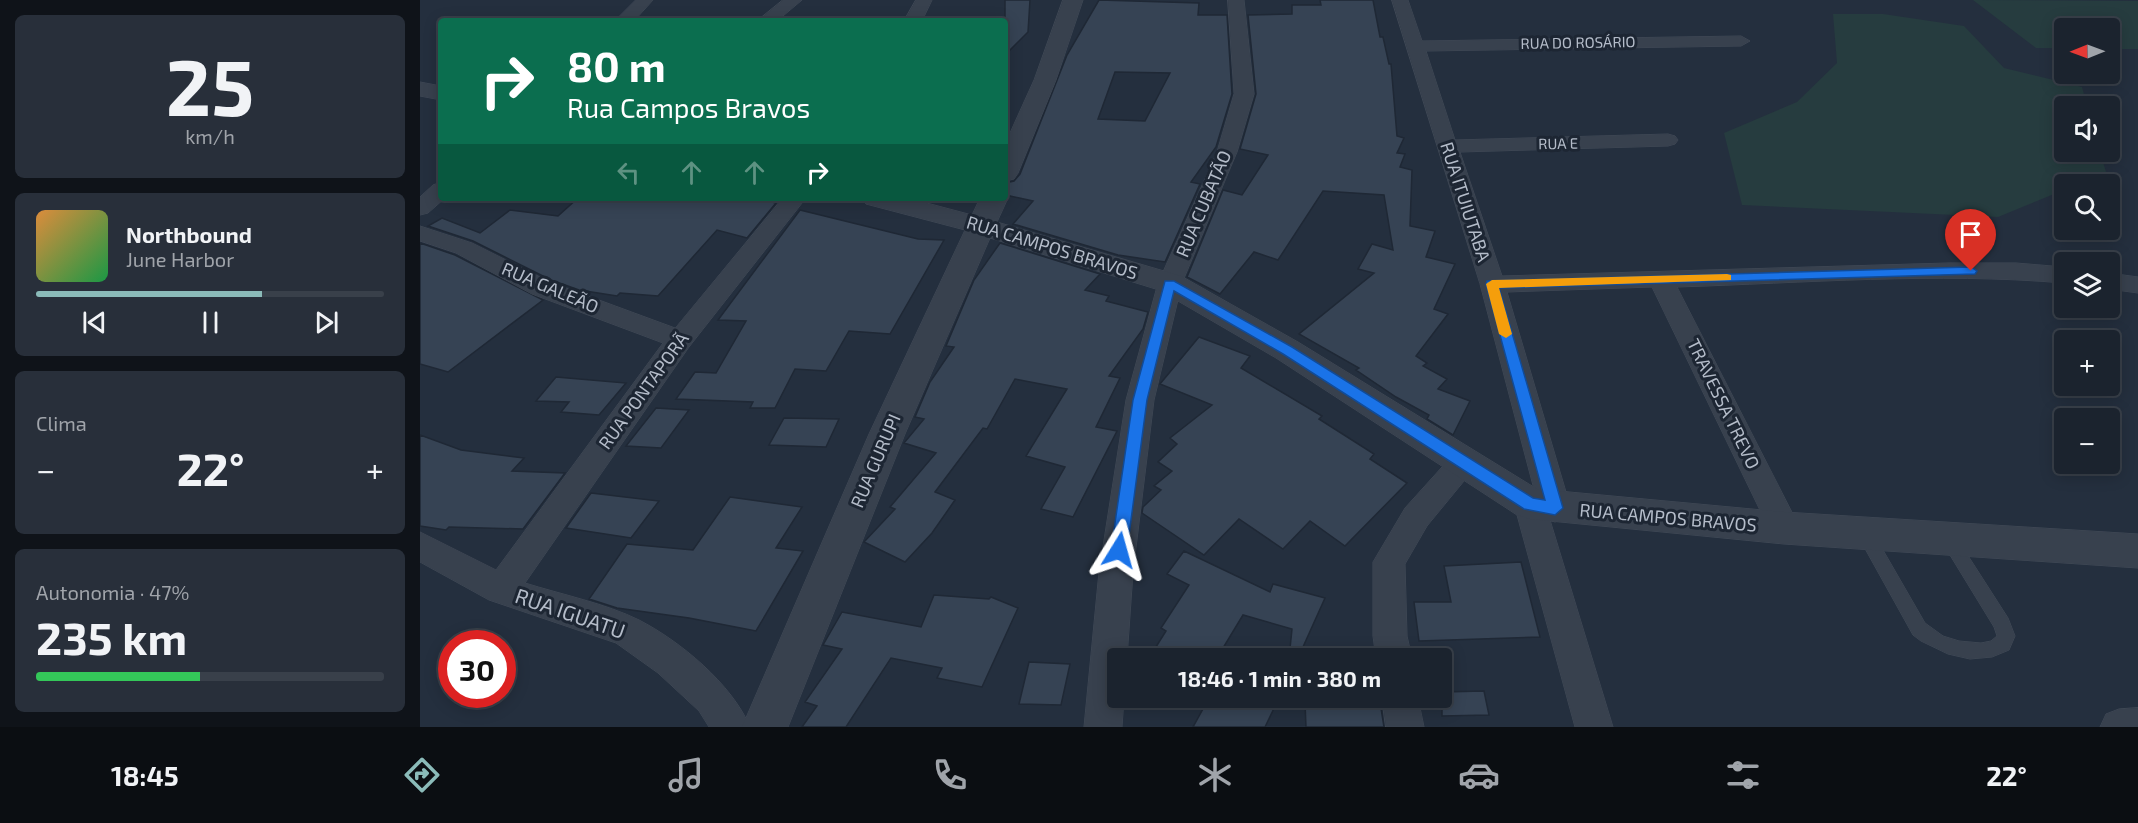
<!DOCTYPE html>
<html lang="pt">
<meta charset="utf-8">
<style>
:root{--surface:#1b232e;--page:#282f3a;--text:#f1f3f6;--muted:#a0a4aa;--line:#39404a;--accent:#8bbbb9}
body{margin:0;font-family:"Exo 2",sans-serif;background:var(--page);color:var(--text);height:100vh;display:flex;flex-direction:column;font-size:22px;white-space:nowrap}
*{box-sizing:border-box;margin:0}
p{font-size:20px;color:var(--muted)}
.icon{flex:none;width:33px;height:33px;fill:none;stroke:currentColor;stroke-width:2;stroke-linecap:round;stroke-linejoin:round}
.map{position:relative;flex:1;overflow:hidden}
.drawer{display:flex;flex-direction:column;gap:15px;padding:15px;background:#0f1319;width:420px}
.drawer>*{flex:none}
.banner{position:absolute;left:18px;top:18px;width:570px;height:183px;border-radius:6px;box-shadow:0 3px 15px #0003,0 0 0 2px var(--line);background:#0b6e4f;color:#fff;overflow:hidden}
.needle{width:39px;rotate:269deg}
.fabs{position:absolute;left:1634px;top:18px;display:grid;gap:12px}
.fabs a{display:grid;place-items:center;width:66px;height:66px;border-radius:6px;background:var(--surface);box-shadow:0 3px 15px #0003,0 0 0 2px var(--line);font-size:30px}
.speed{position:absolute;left:18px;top:630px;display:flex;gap:12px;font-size:30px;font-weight:700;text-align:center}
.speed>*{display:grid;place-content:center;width:78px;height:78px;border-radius:50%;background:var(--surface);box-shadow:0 3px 15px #0003,0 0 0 2px var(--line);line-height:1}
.speed .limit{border:9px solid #d22;background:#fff;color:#111}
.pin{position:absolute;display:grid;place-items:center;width:51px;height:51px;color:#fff;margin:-62px -26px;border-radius:50% 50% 50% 0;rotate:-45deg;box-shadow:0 0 6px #0007}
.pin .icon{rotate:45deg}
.me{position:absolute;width:66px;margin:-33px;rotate:8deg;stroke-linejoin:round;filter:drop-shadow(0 0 4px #0008)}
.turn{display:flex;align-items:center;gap:21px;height:126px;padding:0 30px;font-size:27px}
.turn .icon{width:78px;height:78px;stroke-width:2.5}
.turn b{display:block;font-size:42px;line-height:51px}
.lanes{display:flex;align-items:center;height:57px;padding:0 30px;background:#0003;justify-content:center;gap:30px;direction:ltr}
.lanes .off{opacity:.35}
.big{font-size:45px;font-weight:700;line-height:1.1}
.drawer .card{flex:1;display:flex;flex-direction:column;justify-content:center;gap:9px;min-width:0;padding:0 21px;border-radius:9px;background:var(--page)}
.drawer .dial{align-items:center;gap:0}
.dial b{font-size:78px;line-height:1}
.song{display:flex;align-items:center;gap:18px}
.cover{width:72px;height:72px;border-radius:9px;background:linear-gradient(135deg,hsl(30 70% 55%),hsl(140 70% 35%))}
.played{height:6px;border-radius:3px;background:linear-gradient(90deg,var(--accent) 65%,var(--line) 65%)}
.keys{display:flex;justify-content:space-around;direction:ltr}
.heat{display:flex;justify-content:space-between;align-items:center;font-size:33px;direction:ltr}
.charge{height:9px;border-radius:4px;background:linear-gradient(90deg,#34c759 47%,var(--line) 0)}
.trip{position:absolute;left:687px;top:648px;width:345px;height:60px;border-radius:6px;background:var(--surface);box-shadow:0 3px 15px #0003,0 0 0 2px var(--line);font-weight:700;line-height:60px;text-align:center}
.tab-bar{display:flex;height:96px;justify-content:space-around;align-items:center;background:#0b0e12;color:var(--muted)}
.tab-bar .icon{width:42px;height:42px}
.tab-bar .on{color:var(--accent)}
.tab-bar b{font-size:27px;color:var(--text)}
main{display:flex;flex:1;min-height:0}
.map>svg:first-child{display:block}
</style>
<main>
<section class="drawer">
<div class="card dial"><b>25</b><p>km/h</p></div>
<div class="card">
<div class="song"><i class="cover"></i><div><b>Northbound</b><p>June Harbor</p></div></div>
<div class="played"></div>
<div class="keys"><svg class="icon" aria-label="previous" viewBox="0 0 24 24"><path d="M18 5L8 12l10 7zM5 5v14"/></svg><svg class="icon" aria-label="pause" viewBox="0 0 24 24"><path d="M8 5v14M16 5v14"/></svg><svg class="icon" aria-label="next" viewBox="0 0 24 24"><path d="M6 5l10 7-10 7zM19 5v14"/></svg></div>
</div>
<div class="card"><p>Clima</p>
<div class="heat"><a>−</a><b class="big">22°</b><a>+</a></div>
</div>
<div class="card"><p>Autonomia · 47%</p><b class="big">235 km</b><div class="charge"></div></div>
</section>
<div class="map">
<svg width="1718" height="727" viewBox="0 0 1718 727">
<rect width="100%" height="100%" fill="#242f3e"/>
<path fill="#263c3f" d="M 1553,0 L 1718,1 L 1718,49 L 1689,49 L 1689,28 L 1644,28 L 1644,48 L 1616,48 Z
M 1413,14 L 1463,14 L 1544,26 L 1584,68 L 1662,87 L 1667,106 L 1644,106 L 1644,152 L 1680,152 L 1686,172 L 1656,184 L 1644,184 L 1644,190 L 1578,217 L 1322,205 L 1304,133 L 1377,102 L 1417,63 Z"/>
<path fill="#364354" stroke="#1f2835" stroke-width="1.5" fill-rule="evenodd" d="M 585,0 L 610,0 L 608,32 L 585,55 Z
M 679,0 L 779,3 L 778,15 L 807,15 L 812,94 L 796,147 L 771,182 L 780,184 L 745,262 L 698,255 L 593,224 L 613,201 L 590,196 L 585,192 L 585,183 L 594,181 L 600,174 L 647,55 ZM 695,72 L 750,73 L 725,121 L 678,119 Z
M 900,0 L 953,0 L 960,37 L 963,37 L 969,64 L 971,64 L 977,136 L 984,138 L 977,153 L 985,154 L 980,167 L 992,170 L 990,226 L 1015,231 L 1006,257 L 1035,264 L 1014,309 L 1028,314 L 996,356 L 1007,363 L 1003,366 L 1027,379 L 1018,389 L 1050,401 L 1033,435 L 1007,419 L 1009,415 L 976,397 L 936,370 L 939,368 L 879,334 L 954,273 L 938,269 L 952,244 L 973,250 L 964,195 L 903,191 L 858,260 L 834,252 L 800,294 L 767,277 L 803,190 L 822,195 L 848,155 L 820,149 L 836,94 L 828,15 L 872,14 L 872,5 L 901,5 Z
M 158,198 L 335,198 L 356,203 L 327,238 L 297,230 L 238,296 L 200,293 L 197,296 L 159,290 L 131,280 L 53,241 L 8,226 L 22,218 L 60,233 L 90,210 L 138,216 Z
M 380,210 L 498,239 L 524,240 L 470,334 L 429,331 L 406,371 L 375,369 L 355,408 L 330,408 L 333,402 L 256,399 L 275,372 L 296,373 L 326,321 L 298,320 Z
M 0,243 L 35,255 L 123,300 L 28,372 L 0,364 Z
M 580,243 L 680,274 L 665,290 L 689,296 L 686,301 L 728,312 L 723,329 L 689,376 L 700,378 L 676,427 L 697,431 L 653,517 L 621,509 L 645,467 L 606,456 L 647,389 L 595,379 L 567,429 L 563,428 L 515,492 L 535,500 L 512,533 L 485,562 L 444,542 L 475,509 L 470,507 L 516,453 L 484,443 L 504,419 L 495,417 L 510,382 L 534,347 L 526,346 L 554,280 Z
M 779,337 L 830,356 L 821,368 L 902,416 L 899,419 L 954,454 L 950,459 L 987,483 L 925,546 L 890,521 L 863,549 L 819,519 L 784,555 L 722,513 L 723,507 L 741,490 L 734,486 L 752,471 L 738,462 L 757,444 L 750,438 L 792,405 L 740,384 Z
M 136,377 L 206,383 L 179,415 L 141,412 L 149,402 L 116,401 Z
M 236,408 L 269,410 L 241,448 L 206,446 Z
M 364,418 L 419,419 L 406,447 L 349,445 Z
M 0,435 L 41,450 L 104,458 L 92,471 L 145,473 L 103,529 L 29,527 L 26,530 L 0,526 Z
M 171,493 L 239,501 L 211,538 L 146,528 Z
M 310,497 L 382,507 L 356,548 L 383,551 L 336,631 L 269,618 L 197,608 L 169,599 L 207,544 L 273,550 Z
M 764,551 L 850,592 L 853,584 L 905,598 L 878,658 L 869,658 L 872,629 L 823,615 L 797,658 L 729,658 L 746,631 L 741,628 L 769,585 L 747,574 Z
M 1101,562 L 1120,637 L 999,641 L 994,602 L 1031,602 L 1024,566 Z
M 514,595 L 569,599 L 571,597 L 598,608 L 562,687 L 517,678 L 522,668 L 471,658 L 426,727 L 382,727 L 397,706 L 385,702 L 422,649 L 403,645 L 422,612 L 501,627 Z
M 609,662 L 650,664 L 641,705 L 599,704 Z
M 1064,691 L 1069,715 L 1022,716 L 1022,692 Z
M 789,698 L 852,698 L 858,700 L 845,727 L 773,727 Z
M 960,702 L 964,727 L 886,727 L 885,703 Z"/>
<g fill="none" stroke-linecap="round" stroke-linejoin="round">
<g stroke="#414a57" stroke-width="1">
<path id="service" d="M 1446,529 L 1452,531 L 1505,623 L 1523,636 L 1539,641 L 1561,643 L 1571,641 L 1577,636 L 1574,627 L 1522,542 L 1524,537 L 1530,535 L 1536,537 L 1588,618 L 1595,636 L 1589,650 L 1572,657 L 1550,659 L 1528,654 L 1501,641 L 1493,635 L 1438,536 L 1440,531 Z"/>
</g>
<g stroke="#414a57" stroke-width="1">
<path id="minor" d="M 216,0 L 233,0 L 214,21 L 195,21 Z
M 363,0 L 382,0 L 357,21 L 337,21 Z
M 496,0 L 512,0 L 502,21 L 484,21 Z
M 808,0 L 824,0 L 834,94 L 817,152 L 762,283 L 734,400 L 713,572 L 707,658 L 698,658 L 698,698 L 704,698 L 702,727 L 664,727 L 679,572 L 706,400 L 738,283 L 797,152 L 814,94 Z
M 972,0 L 988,0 L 1002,41 L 1321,36 L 1330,41 L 1321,46 L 1006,51 L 1035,140 L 1248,134 L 1255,136 L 1258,140 L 1255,144 L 1248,146 L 1040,152 L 1082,276 L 1528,263 L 1596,263 L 1644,267 L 1644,283 C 1516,272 1385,283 1257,287 L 1380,528 L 1375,537 L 1364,541 L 1353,537 L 1232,287 L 1087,292 L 1151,509 L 1146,518 L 1135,522 L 1130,520 L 1193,727 L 1155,727 L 1094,504 L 1099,495 L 1110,491 L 1115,493 L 1060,284 Z
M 21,183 L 21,198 L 25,198 L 8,213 L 0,215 L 0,197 L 13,185 Z
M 363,198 L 386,198 L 269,347 L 105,583 C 140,594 187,604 219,620 C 260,641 312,684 330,727 L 289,727 L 279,711 L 238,673 L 196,643 L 69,600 L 0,562 L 0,532 L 76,570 L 243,343 L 112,294 L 36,253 L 0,241 L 0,226 L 52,243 L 130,282 L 255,328 Z
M 1689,273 L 1718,277 L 1718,293 L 1689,289 Z
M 1043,452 L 1054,456 L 1058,464 L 1007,526 L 985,564 L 987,636 L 992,658 L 956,658 L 953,636 L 953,562 L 985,508 L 1032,456 Z
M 962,698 L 998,698 L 1004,727 L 966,727 Z
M 1718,708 L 1718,727 L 1680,727 L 1686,714 L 1699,709 Z"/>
</g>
<g stroke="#414a57" stroke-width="1">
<path id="tertiary" d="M 643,0 L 663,0 L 636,80 L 598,173 L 594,179 L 585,181 L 585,144 L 614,80 Z
M 0,82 L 21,86 L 21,100 L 0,96 Z
M 585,194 L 588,198 L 577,222 L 761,276 L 878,342 L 1117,489 L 1364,512 L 1718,534 L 1718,568 L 1364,544 L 1110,519 L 1097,515 L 856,358 L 739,290 L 570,238 L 485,434 L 368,727 L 322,727 L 449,434 L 545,230 L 446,204 L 442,198 L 488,198 L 552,215 L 560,198 L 585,198 Z"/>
</g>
<use href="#service" fill="#38414e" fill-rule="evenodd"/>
<use href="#minor" fill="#38414e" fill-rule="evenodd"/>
<use href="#tertiary" fill="#38414e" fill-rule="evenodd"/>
</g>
<path fill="#1a73e8" stroke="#114b97" stroke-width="1.5" d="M 1551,267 L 1557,271 L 1555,274 L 1079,288 L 1143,508 L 1135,515 L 1104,509 L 863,354 L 754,291 L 727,400 L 707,550 L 705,555 L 694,555 L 691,550 L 713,400 L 745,281 L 754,281 L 872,347 L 1113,498 L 1125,500 L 1066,284 L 1067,281 Z"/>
<path fill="#f59e0b" d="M 1307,274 L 1311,275 L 1311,280 L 1079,288 L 1092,334 L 1086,338 L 1079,334 L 1066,284 L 1072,280 Z"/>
<g text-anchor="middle" stroke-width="6" stroke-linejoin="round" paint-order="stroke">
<g font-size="15" fill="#b4bcc9" stroke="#1d2633">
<text transform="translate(1158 43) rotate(-1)" y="5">RUA DO ROSÁRIO</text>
<text transform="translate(1138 144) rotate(-1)" y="5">RUA E</text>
</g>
<g font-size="18" fill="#b4bcc9" stroke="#1d2633">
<text transform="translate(1045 202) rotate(72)" y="6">RUA ITUIUTABA</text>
<text transform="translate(784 204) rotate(-67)" y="6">RUA CUBATÃO</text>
<text transform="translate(632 248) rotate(17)" y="6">RUA CAMPOS BRAVOS</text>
<text transform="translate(130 288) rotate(23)" y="6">RUA GALEÃO</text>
<text transform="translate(224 391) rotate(-54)" y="6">RUA PONTAPORÃ</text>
<text transform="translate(1303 404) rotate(64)" y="6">TRAVESSA TREVO</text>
<text transform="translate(456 461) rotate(-67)" y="6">RUA GURUPI</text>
<text transform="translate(1248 518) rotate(5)" y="6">RUA CAMPOS BRAVOS</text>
</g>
<g font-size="21" fill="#b4bcc9" stroke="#1d2633">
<text transform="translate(150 614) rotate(19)" y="7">RUA IGUATU</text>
</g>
</g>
</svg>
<div class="fabs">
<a><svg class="needle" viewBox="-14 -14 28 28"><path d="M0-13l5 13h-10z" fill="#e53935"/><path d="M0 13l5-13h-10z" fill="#a0a4aa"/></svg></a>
<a><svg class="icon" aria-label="sound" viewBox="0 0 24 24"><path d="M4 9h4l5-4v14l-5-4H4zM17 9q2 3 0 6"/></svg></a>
<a><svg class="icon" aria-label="search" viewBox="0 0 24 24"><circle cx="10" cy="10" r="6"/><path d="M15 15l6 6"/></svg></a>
<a><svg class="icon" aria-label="layers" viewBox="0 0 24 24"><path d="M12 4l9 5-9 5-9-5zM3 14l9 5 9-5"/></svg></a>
<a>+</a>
<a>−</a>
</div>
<div class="speed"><div class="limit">30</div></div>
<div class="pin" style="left:1551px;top:271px;background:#d93025"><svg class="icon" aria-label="arrive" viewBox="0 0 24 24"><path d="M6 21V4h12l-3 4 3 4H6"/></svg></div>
<svg class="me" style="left:699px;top:550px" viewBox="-20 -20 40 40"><path d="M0-17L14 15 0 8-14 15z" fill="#1a73e8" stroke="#fff" stroke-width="4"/></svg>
<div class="trip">18:46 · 1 min · 380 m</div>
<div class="banner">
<div class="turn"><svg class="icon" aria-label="right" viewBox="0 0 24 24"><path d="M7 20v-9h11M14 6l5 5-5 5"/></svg><div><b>80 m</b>Rua Campos Bravos</div></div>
<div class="lanes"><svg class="icon off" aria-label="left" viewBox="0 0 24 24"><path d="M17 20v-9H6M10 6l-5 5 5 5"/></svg><svg class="icon off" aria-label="ahead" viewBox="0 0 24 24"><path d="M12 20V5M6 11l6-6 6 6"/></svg><svg class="icon off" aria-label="ahead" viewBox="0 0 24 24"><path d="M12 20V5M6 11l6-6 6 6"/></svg><svg class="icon" aria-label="right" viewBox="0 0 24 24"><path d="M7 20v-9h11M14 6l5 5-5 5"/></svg></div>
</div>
</div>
</main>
<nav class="tab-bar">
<b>18:45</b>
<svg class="icon on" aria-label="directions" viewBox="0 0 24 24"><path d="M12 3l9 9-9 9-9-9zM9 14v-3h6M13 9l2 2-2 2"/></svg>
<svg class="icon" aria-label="music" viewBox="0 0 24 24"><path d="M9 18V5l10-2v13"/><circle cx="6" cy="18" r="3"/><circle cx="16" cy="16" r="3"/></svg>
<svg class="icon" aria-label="phone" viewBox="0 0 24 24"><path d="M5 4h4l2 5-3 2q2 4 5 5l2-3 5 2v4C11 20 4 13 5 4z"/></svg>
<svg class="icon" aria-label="climate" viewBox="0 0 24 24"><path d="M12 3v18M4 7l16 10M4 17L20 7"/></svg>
<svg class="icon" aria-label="car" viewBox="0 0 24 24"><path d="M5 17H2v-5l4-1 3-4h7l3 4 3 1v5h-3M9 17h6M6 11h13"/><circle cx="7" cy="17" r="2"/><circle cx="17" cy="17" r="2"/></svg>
<svg class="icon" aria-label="filters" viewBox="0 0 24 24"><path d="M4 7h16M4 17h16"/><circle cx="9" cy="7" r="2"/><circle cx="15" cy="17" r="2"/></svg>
<b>22°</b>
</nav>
